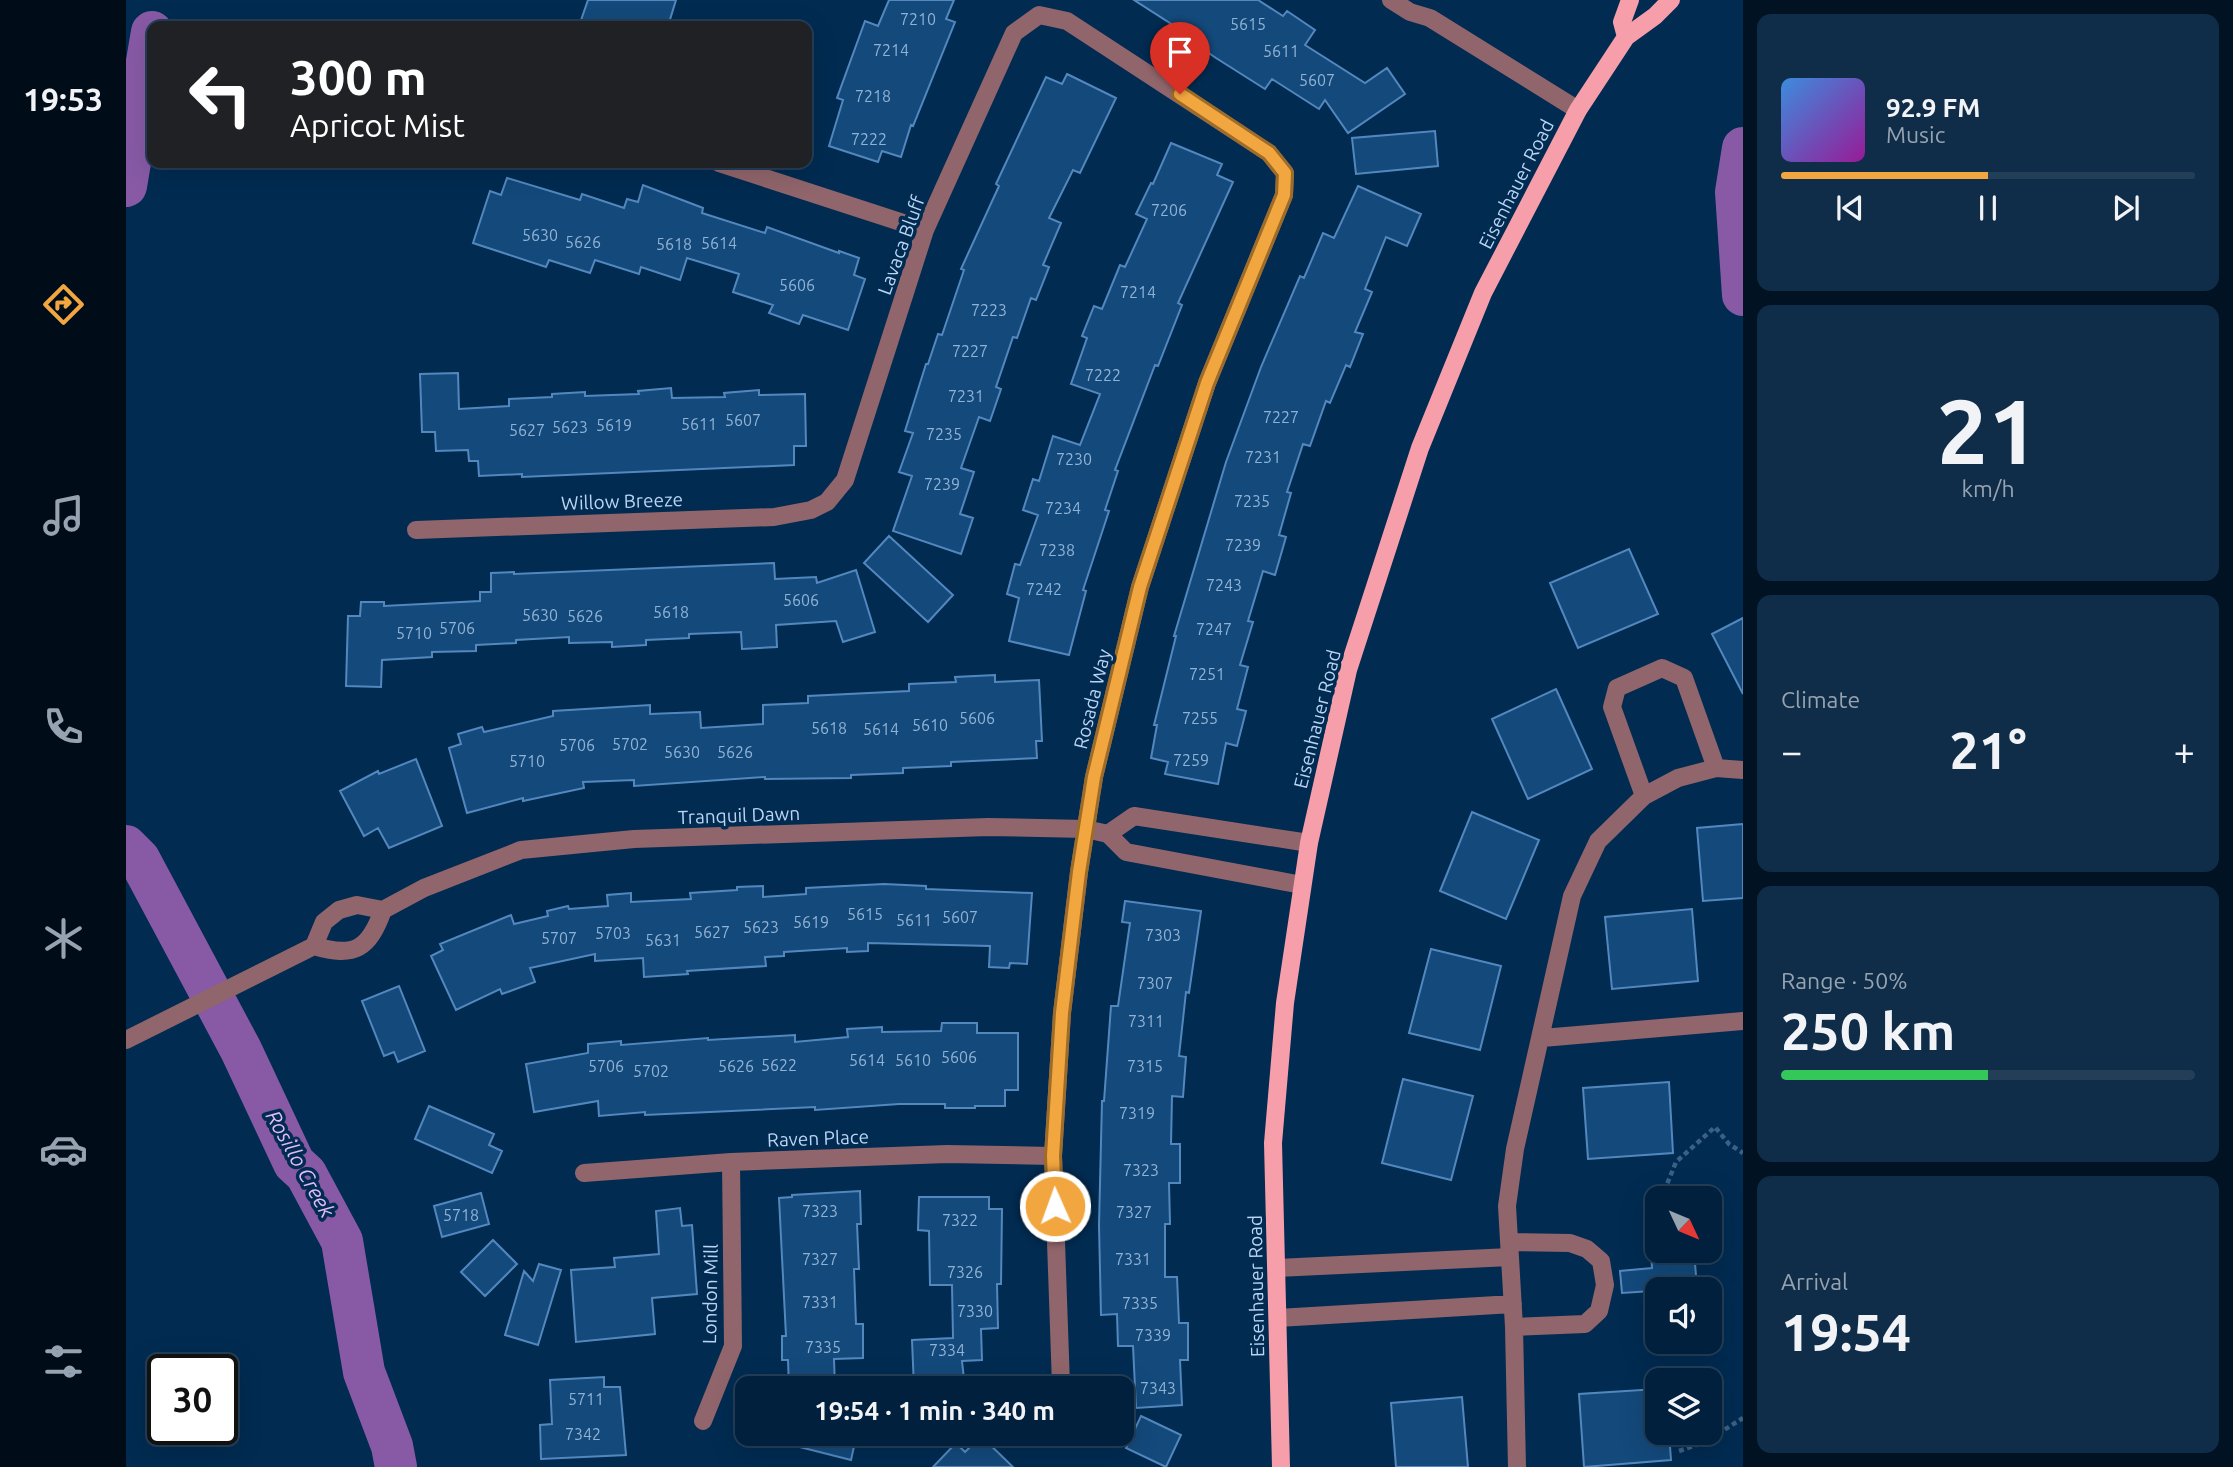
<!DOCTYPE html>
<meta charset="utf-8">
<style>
:root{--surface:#01203d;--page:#0f2d48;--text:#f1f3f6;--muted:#96a3b0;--line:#233e57;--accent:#f1a63f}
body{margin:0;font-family:Ubuntu,sans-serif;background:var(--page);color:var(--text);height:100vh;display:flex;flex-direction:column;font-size:26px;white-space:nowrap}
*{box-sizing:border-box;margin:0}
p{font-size:23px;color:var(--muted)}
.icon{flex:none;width:38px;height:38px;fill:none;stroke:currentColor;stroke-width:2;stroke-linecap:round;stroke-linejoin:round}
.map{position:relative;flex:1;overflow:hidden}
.side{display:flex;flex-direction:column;gap:14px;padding:14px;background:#011222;width:490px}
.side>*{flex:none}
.guide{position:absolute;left:21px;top:21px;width:665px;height:147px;border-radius:14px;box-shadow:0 7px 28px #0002,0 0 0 2px var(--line);background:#202124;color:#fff;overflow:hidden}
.needle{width:46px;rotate:134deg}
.tools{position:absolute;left:1519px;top:1186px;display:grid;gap:14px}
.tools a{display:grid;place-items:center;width:77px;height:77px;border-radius:14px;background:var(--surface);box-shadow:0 7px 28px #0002,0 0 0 2px var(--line);font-size:35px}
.speed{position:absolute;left:21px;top:1354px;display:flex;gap:14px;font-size:35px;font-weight:700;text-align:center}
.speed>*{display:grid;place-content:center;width:91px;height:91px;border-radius:50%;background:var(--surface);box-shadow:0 7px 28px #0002,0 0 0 2px var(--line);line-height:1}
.speed .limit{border:4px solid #111;border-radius:10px;background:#fff;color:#111}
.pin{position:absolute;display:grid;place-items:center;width:60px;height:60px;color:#fff;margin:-72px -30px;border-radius:50% 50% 50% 0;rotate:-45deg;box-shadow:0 0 7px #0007}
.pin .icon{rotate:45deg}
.me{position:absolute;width:77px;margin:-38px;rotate:358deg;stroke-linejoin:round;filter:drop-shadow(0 0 5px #0008)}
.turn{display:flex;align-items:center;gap:24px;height:147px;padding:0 28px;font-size:32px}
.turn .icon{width:91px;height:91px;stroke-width:2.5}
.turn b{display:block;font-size:49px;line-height:60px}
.big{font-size:52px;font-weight:700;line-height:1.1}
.side .tile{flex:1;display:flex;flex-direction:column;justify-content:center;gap:10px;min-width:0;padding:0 24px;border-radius:14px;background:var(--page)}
.side .dial{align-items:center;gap:0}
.dial b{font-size:91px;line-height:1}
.song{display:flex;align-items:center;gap:21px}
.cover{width:84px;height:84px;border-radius:10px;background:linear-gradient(135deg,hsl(210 70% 55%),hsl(300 70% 35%))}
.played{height:7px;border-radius:4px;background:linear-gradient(90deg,var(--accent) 50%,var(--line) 50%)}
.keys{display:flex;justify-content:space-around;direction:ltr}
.heat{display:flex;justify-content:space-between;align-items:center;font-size:38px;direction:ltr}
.charge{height:10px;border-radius:5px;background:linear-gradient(90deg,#34c759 50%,var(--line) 0)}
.trip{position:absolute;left:609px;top:1376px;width:399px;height:70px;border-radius:14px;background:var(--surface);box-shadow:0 7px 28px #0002,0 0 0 2px var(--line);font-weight:700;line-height:70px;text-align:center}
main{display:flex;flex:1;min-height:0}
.menu{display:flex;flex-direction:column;width:126px;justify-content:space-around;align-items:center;background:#000d18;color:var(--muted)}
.menu .icon{width:49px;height:49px}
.menu .selected{color:var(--accent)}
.menu b{font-size:32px;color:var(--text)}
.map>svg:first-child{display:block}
</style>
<main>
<nav class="menu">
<b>19:53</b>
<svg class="icon selected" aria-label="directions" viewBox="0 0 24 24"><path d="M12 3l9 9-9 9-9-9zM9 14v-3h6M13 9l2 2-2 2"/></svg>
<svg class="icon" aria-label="music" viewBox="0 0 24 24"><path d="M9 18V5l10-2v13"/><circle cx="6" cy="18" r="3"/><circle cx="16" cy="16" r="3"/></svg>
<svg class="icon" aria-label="phone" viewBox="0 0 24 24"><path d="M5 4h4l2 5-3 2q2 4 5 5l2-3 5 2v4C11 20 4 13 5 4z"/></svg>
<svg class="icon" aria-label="climate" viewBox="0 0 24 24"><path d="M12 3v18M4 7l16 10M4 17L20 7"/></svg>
<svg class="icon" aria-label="car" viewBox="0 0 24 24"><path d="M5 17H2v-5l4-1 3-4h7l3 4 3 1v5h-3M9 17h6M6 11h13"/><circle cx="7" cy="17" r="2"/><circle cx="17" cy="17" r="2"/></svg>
<svg class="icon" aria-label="filters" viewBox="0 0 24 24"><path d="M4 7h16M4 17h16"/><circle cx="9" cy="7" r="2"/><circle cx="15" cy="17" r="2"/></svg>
</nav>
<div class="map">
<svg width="1617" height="1467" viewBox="0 0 1617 1467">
<rect width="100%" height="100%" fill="#012b51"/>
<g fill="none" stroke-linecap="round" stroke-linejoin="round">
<path stroke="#885aa6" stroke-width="42" d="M 1617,148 L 1610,192 L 1617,295
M 0,186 L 26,32
M 0,846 L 13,859 L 115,1050 L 168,1163 L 180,1174 L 216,1241 L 238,1372 L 266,1446 L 270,1467"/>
</g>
<path fill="#13497b" stroke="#5388bf" stroke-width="2" d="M 462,0 L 550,0 L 542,26 L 453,26 Z
M 763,0 L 828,0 L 820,19 L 829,22 L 787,126 L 785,125 L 775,157 L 756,151 L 752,162 L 703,146 L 717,100 L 711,98 L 739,21 L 752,26 Z
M 1008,0 L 1132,0 L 1157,16 L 1161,11 L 1189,30 L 1179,45 L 1239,83 L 1261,68 L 1279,94 L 1222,133 L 1199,100 L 1193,109 L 1146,79 L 1139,89 L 1090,58 L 1052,32 L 1053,29 Z
M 941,74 L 990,98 L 954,173 L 947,170 L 923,218 L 935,223 L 917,265 L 923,267 L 910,300 L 905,298 L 891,338 L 887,337 L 870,387 L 875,389 L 864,421 L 853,417 L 835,468 L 848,472 L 834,514 L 847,518 L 835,554 L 767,531 L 786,476 L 773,472 L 787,433 L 779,431 L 800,364 L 802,364 L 812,334 L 816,335 L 838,270 L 835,269 L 873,186 L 870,184 L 920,77 L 936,84 Z
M 1309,131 L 1312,166 L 1230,174 L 1226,138 Z
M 1045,143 L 1096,164 L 1091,175 L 1107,182 L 1052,303 L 1056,305 L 1032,366 L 1029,365 L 989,470 L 992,471 L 979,510 L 983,511 L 957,590 L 960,591 L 943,655 L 883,641 L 893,598 L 881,594 L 889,564 L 894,565 L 912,515 L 897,510 L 907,479 L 913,481 L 927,436 L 954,445 L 974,394 L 945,384 L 961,338 L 956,336 L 968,306 L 976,309 L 994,265 L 999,267 L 1021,219 L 1010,214 L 1025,183 L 1027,184 Z
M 381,178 L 454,200 L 456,194 L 498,208 L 501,199 L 512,202 L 517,185 L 577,208 L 576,213 L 639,233 L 641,227 L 713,253 L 713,251 L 733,258 L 728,275 L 739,279 L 722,330 L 677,315 L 673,324 L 643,313 L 647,305 L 607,292 L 613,274 L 561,258 L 554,280 L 515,267 L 513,274 L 469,260 L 464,273 L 423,260 L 420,267 L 347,243 L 364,191 L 375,195 Z
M 1232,186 L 1295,214 L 1281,246 L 1260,237 L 1239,289 L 1246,292 L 1229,332 L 1237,334 L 1224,367 L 1220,365 L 1204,403 L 1200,401 L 1184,446 L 1177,444 L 1161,492 L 1165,493 L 1153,535 L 1160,537 L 1149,575 L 1137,571 L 1122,621 L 1127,622 L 1114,665 L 1122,667 L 1111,709 L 1120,711 L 1111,746 L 1100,743 L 1092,784 L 1039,774 L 1042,762 L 1025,758 L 1031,725 L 1028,725 L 1050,636 L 1048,636 L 1100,462 L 1135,367 L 1174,276 L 1178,278 L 1197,233 L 1208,238 Z
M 332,373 L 333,409 L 383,406 L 383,399 L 426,397 L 426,394 L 459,392 L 459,396 L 513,394 L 512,391 L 545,388 L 546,398 L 599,397 L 598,393 L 633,390 L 633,395 L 679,394 L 680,446 L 668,446 L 668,465 L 440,475 L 396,477 L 396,474 L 353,476 L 352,461 L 343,461 L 342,450 L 310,451 L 309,432 L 296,432 L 294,374 Z
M 763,536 L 827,595 L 802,622 L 738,563 Z
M 1503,549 L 1532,614 L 1452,648 L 1424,583 Z
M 648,563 L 649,579 L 690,577 L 691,583 L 730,570 L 749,632 L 717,642 L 710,621 L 650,625 L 651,647 L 616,649 L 615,632 L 563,634 L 563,638 L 520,640 L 520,645 L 486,647 L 486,642 L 443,643 L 443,637 L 390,640 L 390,643 L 350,645 L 350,651 L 306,652 L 306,657 L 256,660 L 255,687 L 220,686 L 222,616 L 234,616 L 235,602 L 258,602 L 258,606 L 354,601 L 354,592 L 365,592 L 365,573 L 388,572 L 388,574 Z
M 1617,618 L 1617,694 L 1586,634 Z
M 869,675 L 869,682 L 913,680 L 916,741 L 910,741 L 911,758 L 825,762 L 825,766 L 777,768 L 777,773 L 725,775 L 725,778 L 639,779 L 639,777 L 508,786 L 508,780 L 457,782 L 458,788 L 397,801 L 397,798 L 341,813 L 323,748 L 335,744 L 332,734 L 356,727 L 358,732 L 427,716 L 427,711 L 524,705 L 524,714 L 574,712 L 575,728 L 637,724 L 637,705 L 682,703 L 682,696 L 783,691 L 783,684 L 830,682 L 829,677 Z
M 1430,689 L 1466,769 L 1402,799 L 1366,719 Z
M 290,759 L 316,826 L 263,848 L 252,828 L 238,836 L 214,791 L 252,771 L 253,774 Z
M 1346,812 L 1413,840 L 1380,919 L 1314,891 Z
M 1617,824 L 1617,898 L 1577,901 L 1571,828 Z
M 758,884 L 800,886 L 800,889 L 906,893 L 901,964 L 884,963 L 883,968 L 863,967 L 864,946 L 742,943 L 742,951 L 721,952 L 721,948 L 658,952 L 658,956 L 639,957 L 640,966 L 561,971 L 562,974 L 518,977 L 517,958 L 469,961 L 469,954 L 404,968 L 409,982 L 376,994 L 374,989 L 330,1010 L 305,956 L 317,950 L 314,944 L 385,915 L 388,924 L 422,916 L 421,911 L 442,906 L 443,909 L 482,906 L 481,895 L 505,893 L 505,902 L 565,899 L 564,893 L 611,890 L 611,887 L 637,886 L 637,897 L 680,894 L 680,888 Z
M 999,901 L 1075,911 L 1063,993 L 1060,992 L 1053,1056 L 1060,1057 L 1057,1097 L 1046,1096 L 1045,1144 L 1054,1144 L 1054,1183 L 1043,1183 L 1044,1224 L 1039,1224 L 1039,1277 L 1051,1277 L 1053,1323 L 1062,1323 L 1062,1360 L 1054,1360 L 1056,1405 L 1010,1408 L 1007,1346 L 992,1346 L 991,1314 L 975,1315 L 973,1225 L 976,1101 L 978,1101 L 985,1006 L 992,1006 L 1004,923 L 996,922 Z
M 1566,909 L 1572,981 L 1486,989 L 1479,917 Z
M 1305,949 L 1375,966 L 1354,1050 L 1283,1033 Z
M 273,986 L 299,1051 L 272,1062 L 268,1052 L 258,1056 L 236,1001 Z
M 816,1023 L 851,1023 L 851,1033 L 892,1033 L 892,1090 L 879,1090 L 879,1106 L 849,1106 L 849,1108 L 819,1108 L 819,1104 L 773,1104 L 689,1110 L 689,1107 L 519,1115 L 519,1112 L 473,1116 L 472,1101 L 408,1112 L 400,1064 L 462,1053 L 462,1044 L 495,1041 L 495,1045 L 582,1038 L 582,1040 L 669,1035 L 669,1042 L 722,1037 L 721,1029 L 756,1027 L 756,1032 L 815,1031 Z
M 1277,1079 L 1347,1096 L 1325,1180 L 1256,1163 Z
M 1543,1082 L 1547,1153 L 1462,1159 L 1457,1088 Z
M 303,1106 L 368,1134 L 363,1145 L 376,1151 L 366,1173 L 289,1139 Z
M 734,1191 L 735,1224 L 731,1224 L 733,1269 L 728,1269 L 730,1324 L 737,1324 L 737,1358 L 708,1359 L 709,1388 L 663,1388 L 662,1360 L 656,1360 L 656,1336 L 660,1336 L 653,1198 L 666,1197 L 666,1195 Z
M 355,1193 L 363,1224 L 316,1237 L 308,1206 Z
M 793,1197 L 863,1197 L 863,1209 L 876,1209 L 875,1284 L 871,1284 L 872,1328 L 855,1329 L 856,1360 L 836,1361 L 839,1388 L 788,1388 L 786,1340 L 827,1338 L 826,1285 L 804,1285 L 803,1231 L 792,1230 Z
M 554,1208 L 556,1226 L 566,1225 L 571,1294 L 526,1298 L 529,1334 L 450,1342 L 445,1270 L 489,1267 L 488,1258 L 533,1254 L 530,1211 Z
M 367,1240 L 391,1264 L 359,1296 L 335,1272 Z
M 1525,1251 L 1568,1251 L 1571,1288 L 1496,1293 L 1494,1271 L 1526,1268 Z
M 413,1264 L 435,1270 L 412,1345 L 379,1335 L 398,1271 L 407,1281 Z
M 478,1377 L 478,1387 L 494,1387 L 500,1455 L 415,1459 L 414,1425 L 426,1424 L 424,1380 Z
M 1531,1389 L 1531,1433 L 1543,1433 L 1545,1460 L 1458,1467 L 1453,1394 Z
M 1336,1397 L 1342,1467 L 1270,1467 L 1265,1403 Z
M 1015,1416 L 1055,1435 L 1040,1467 L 1000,1448 Z
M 647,1433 L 731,1433 L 725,1460 L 646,1440 Z
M 855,1436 L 887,1467 L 807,1467 L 830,1443 L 839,1452 Z"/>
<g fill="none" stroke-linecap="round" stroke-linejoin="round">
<path stroke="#3b6083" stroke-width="4.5" stroke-dasharray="5 3.5" stroke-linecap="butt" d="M 1535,1199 L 1550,1162 L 1589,1127 L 1603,1144 L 1617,1153
M 1529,1217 L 1531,1211
M 1553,1451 L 1579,1442 L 1617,1418"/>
<path stroke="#90656b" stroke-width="18" d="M 1265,0 L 1284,12 L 1304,18 L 1452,110
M 593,163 L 799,230
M 290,530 L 648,517 L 685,510 L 701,502 L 719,480 L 799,230 L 888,33 L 913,15 L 941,21 L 1143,153 L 1159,173 L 1158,195 L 1081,383 L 1014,587 L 968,777 L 953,872 L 936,1013 L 927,1156 L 935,1385
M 1518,796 L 1486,707 L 1491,688 L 1536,668 L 1558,678 L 1590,768
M 982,834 L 1008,816 L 1183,843
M 188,946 L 198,922 L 213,910 L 231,905 L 257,910 L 298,888 L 395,850 L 508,839 L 862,827 L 960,829 L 982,834 L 1000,852 L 1176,885
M 1416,1038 L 1617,1021
M 0,1040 L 188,946 C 229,958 243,949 257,910
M 458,1173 L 605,1162 L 821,1154 L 927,1156
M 1384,1242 L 1444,1243 L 1461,1249 L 1475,1261 L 1479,1285 L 1473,1311 L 1459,1324 L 1388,1327
M 1151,1268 L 1384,1257
M 1152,1318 L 1387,1304
M 577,1421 L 607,1346 L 605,1162
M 1391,1467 L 1388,1327 L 1381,1206 L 1389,1149 L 1446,896 L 1472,841 L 1518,796 L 1552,778 L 1590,768 L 1617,770"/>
<path stroke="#f69eaa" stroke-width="18" d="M 1500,37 L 1496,22 L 1504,0
M 1155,1467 L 1147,1143 L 1159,1003 L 1183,843 L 1222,670 L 1294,448 L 1357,293 L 1452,110 L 1500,37 L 1529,16 L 1545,0"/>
</g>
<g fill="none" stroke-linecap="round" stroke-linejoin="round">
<g stroke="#9d6c29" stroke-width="18">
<path id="route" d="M 929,1206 L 927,1156 L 936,1013 L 953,872 L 968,777 L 1014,587 L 1081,383 L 1158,195 L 1159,173 L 1143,153 L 1054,94"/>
</g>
<use href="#route" stroke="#f1a63f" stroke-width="12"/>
</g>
<g text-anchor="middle" stroke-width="7" stroke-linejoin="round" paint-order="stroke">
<g font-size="16" fill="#90b2d5">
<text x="792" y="25">7210</text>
<text x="1122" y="30">5615</text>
<text x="765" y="56">7214</text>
<text x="1155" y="57">5611</text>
<text x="1191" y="86">5607</text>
<text x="747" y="102">7218</text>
<text x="743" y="145">7222</text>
<text x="1043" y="216">7206</text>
<text x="414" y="241">5630</text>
<text x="457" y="248">5626</text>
<text x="593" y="249">5614</text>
<text x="548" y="250">5618</text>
<text x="671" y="291">5606</text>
<text x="1012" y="298">7214</text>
<text x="863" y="316">7223</text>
<text x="844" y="357">7227</text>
<text x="977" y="381">7222</text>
<text x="840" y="402">7231</text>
<text x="1155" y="423">7227</text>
<text x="617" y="426">5607</text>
<text x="573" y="430">5611</text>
<text x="488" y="431">5619</text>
<text x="444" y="433">5623</text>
<text x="401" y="436">5627</text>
<text x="818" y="440">7235</text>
<text x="1137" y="463">7231</text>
<text x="948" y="465">7230</text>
<text x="816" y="490">7239</text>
<text x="1126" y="507">7235</text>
<text x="937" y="514">7234</text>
<text x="1117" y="551">7239</text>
<text x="931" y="556">7238</text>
<text x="1098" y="591">7243</text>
<text x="918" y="595">7242</text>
<text x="675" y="606">5606</text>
<text x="545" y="618">5618</text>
<text x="414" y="621">5630</text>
<text x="459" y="622">5626</text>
<text x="331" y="634">5706</text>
<text x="1088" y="635">7247</text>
<text x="288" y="639">5710</text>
<text x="1081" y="680">7251</text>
<text x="851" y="724">5606</text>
<text x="1074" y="724">7255</text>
<text x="804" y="731">5610</text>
<text x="703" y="734">5618</text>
<text x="755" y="735">5614</text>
<text x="504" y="750">5702</text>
<text x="451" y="751">5706</text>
<text x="556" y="758">5630</text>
<text x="609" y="758">5626</text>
<text x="1065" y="766">7259</text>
<text x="401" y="767">5710</text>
<text x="739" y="920">5615</text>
<text x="834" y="923">5607</text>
<text x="788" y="926">5611</text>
<text x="685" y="928">5619</text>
<text x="635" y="933">5623</text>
<text x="586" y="938">5627</text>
<text x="487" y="939">5703</text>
<text x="1037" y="941">7303</text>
<text x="433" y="944">5707</text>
<text x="537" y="946">5631</text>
<text x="1029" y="989">7307</text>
<text x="1020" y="1027">7311</text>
<text x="833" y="1063">5606</text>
<text x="741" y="1066">5614</text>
<text x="787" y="1066">5610</text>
<text x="653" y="1071">5622</text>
<text x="480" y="1072">5706</text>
<text x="610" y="1072">5626</text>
<text x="1019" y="1072">7315</text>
<text x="525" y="1077">5702</text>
<text x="1011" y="1119">7319</text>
<text x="1015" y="1176">7323</text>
<text x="694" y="1217">7323</text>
<text x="1008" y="1218">7327</text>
<text x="335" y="1221">5718</text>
<text x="834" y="1226">7322</text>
<text x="694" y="1265">7327</text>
<text x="1007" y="1265">7331</text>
<text x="839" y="1278">7326</text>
<text x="694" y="1308">7331</text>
<text x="1014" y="1309">7335</text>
<text x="849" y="1317">7330</text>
<text x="1027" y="1341">7339</text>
<text x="697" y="1353">7335</text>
<text x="821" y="1356">7334</text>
<text x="1032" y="1394">7343</text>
<text x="460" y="1405">5711</text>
<text x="457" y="1440">7342</text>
</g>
<g font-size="19" fill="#bad5f3" stroke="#012b51">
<text transform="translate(1390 184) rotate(-63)" y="7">Eisenhauer Road</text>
<text transform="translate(775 245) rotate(-70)" y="7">Lavaca Bluff</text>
<text transform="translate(496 501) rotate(-2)" y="7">Willow Breeze</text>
<text transform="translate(966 699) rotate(-76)" y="7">Rosada Way</text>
<text transform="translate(1191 719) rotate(-76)" y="7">Eisenhauer Road</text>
<text transform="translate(613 815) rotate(-2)" y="7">Tranquil Dawn</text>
<text transform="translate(692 1138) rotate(-2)" y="7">Raven Place</text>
<text transform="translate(1130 1286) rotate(-91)" y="7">Eisenhauer Road</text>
<text transform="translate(584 1294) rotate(-89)" y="7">London Mill</text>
</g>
<g font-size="21" font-style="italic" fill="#e0bcf9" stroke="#012b51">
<text transform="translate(174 1164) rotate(61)" y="7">Rosillo Creek</text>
</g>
</g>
</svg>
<div class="tools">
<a><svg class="needle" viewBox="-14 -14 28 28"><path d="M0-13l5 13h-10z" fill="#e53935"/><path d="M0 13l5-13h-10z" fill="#96a3b0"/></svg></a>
<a><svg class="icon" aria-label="sound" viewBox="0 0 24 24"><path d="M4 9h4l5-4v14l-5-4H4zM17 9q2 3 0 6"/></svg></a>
<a><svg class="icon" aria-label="layers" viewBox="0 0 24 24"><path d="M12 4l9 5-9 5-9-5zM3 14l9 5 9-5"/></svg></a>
</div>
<div class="speed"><div class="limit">30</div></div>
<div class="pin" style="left:1054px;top:94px;background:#d93025"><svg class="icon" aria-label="arrive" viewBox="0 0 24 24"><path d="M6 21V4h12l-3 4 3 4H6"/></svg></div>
<svg class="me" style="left:929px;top:1206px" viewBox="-20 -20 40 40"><circle r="17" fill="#f1a63f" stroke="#fff" stroke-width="3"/><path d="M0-11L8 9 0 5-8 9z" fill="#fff"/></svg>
<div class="trip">19:54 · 1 min · 340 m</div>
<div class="guide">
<div class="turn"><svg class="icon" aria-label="left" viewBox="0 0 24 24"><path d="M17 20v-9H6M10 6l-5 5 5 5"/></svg><div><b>300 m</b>Apricot Mist</div></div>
</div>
</div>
<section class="side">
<div class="tile">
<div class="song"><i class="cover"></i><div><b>92.9 FM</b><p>Music</p></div></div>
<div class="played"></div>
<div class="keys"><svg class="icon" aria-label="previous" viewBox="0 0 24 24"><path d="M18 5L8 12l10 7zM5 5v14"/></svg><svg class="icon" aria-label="pause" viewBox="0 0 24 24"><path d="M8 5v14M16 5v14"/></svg><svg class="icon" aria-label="next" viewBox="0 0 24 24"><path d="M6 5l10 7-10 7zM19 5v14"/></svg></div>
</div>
<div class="tile dial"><b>21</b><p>km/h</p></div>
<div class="tile"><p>Climate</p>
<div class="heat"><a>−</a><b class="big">21°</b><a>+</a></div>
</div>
<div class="tile"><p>Range · 50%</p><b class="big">250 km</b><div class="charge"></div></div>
<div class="tile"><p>Arrival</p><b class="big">19:54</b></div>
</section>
</main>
